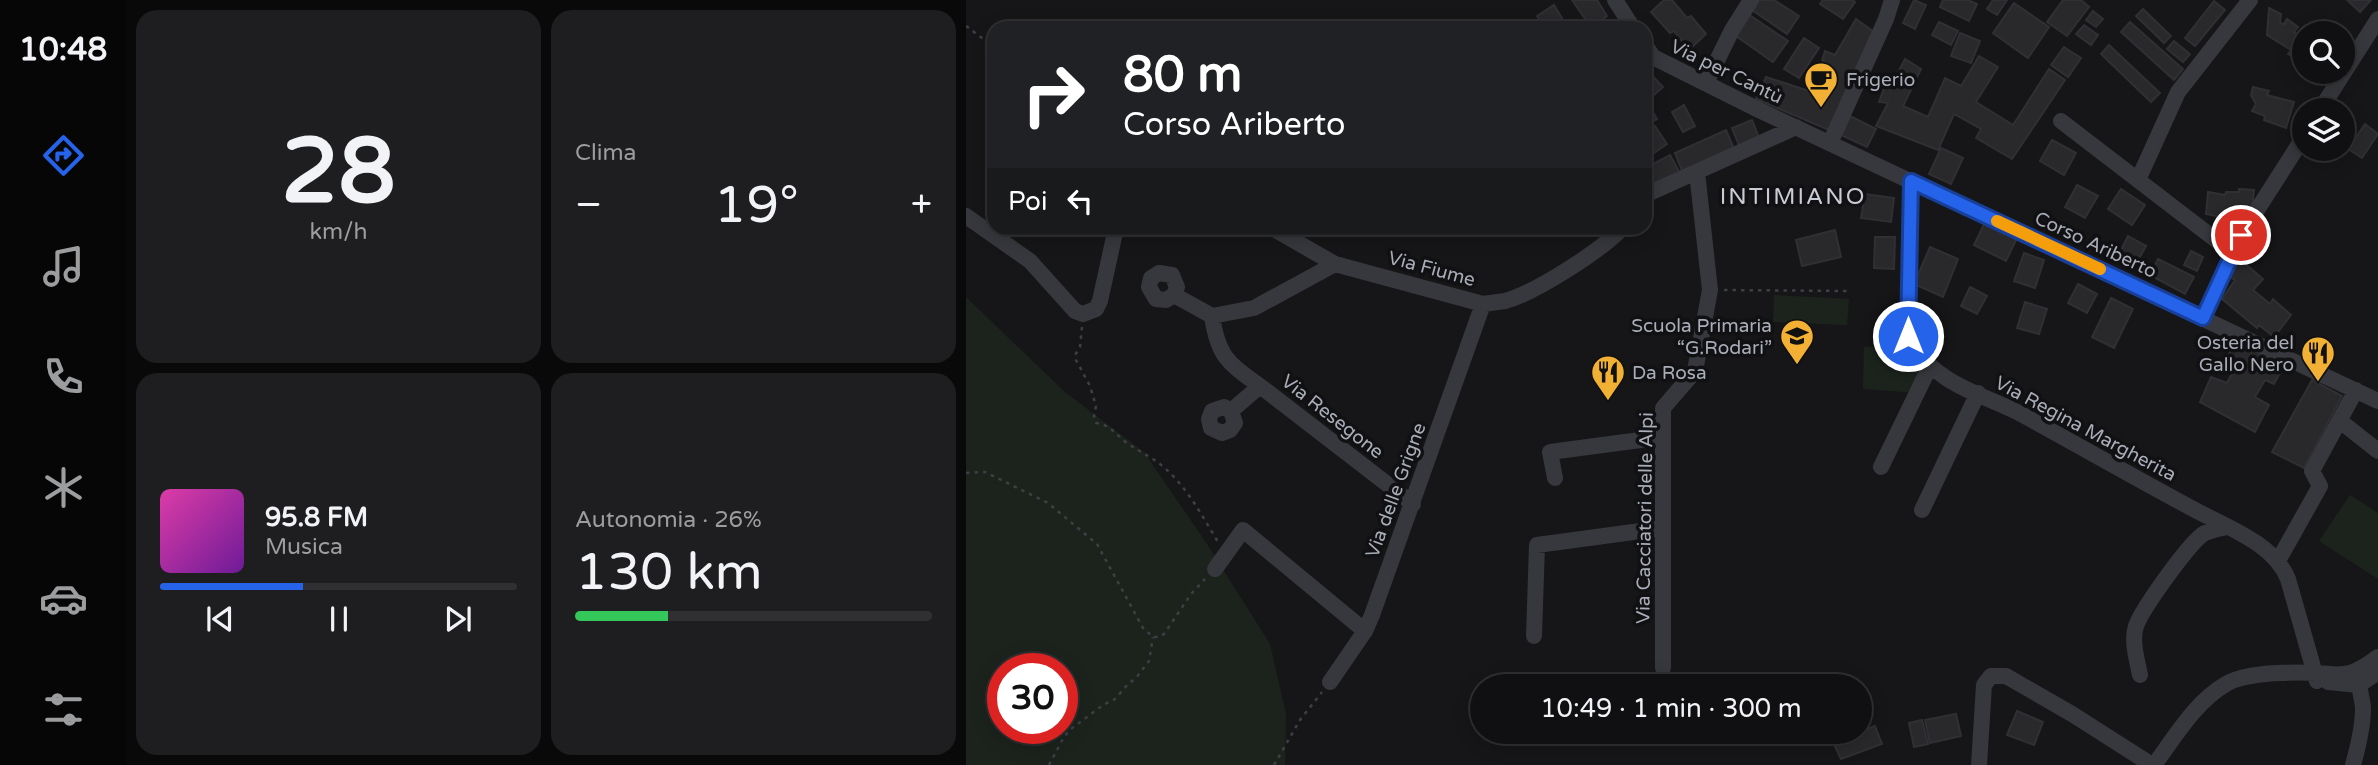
<!DOCTYPE html>
<html lang="it">
<meta charset="utf-8">
<style>
:root{--surface:#101012;--page:#1e1e20;--text:#f1f3f6;--muted:#9c9d9f;--line:#303032;--accent:#2563eb}
body{margin:0;font-family:"Varela Round",sans-serif;background:var(--page);color:var(--text);height:100vh;display:flex;flex-direction:column;font-size:26px;white-space:nowrap}
*{box-sizing:border-box;margin:0}
p{font-size:23px;color:var(--muted)}
.icon{flex:none;width:38px;height:38px;fill:none;stroke:currentColor;stroke-width:2;stroke-linecap:round;stroke-linejoin:round}
.map{position:relative;flex:1;overflow:hidden}
.drawer{display:flex;flex-direction:column;gap:10px;padding:10px;background:#09090a;width:840px}
.drawer>*{flex:none}
.banner{position:absolute;left:21px;top:21px;width:665px;height:214px;border-radius:21px;box-shadow:0 4px 18px #0003,0 0 0 2px var(--line);background:#202124;color:#fff;overflow:hidden}
.controls{position:absolute;left:1326px;top:21px;display:grid;gap:14px}
.controls a{display:grid;place-items:center;width:63px;height:63px;border-radius:50%;background:var(--surface);box-shadow:0 4px 18px #0003,0 0 0 2px var(--line);font-size:35px}
.speed{position:absolute;left:21px;top:653px;display:flex;gap:14px;font-size:35px;font-weight:700;text-align:center}
.speed>*{display:grid;place-content:center;width:91px;height:91px;border-radius:50%;background:var(--surface);box-shadow:0 4px 18px #0003,0 0 0 2px var(--line);line-height:1}
.speed .limit{border:10px solid #d22;background:#fff;color:#111}
.pin{position:absolute;display:grid;place-items:center;width:60px;height:60px;color:#fff;margin:-30px;border:4px solid #fff;border-radius:50%;box-shadow:0 2px 7px #0007}
.me{position:absolute;width:77px;margin:-38px;rotate:0deg;stroke-linejoin:round;filter:drop-shadow(0 0 5px #0008)}
.turn{display:flex;align-items:center;gap:24px;height:147px;padding:0 21px;font-size:32px}
.turn .icon{width:91px;height:91px;stroke-width:2.5}
.turn b{display:block;font-size:49px;line-height:60px}
.then{display:flex;align-items:center;height:66px;padding:0 21px;background:#0003;gap:14px;font-size:26px}
.big{font-size:52px;font-weight:600;line-height:1.1}
.drawer .tile{flex:1;display:flex;flex-direction:column;justify-content:center;gap:10px;min-width:0;padding:0 24px;border-radius:21px;background:var(--page)}
.drawer .dial{align-items:center;gap:0}
.dial b{font-size:91px;line-height:1}
.song{display:flex;align-items:center;gap:21px}
.cover{width:84px;height:84px;border-radius:10px;background:linear-gradient(135deg,hsl(320 70% 55%),hsl(280 70% 35%))}
.played{height:7px;border-radius:4px;background:linear-gradient(90deg,var(--accent) 40%,var(--line) 40%)}
.keys{display:flex;justify-content:space-around;direction:ltr}
.heat{display:flex;justify-content:space-between;align-items:center;font-size:38px;direction:ltr}
.charge{height:10px;border-radius:5px;background:linear-gradient(90deg,#34c759 26%,var(--line) 0)}
.drawer .tiles{flex:1;display:grid;gap:10px;grid-template-columns:repeat(2,1fr)}
.trip{position:absolute;left:504px;top:674px;width:402px;height:70px;border-radius:35px;background:var(--surface);box-shadow:0 4px 18px #0003,0 0 0 2px var(--line);font-weight:600;line-height:70px;text-align:center}
main{display:flex;flex:1;min-height:0}
.tabs{display:flex;flex-direction:column;width:126px;justify-content:space-around;align-items:center;background:#060607;color:var(--muted)}
.tabs .icon{width:49px;height:49px}
.tabs .active{color:var(--accent)}
.tabs b{font-size:32px;color:var(--text)}
.map>svg:first-child{display:block}
</style>
<main>
<nav class="tabs">
<b>10:48</b>
<svg class="icon active" aria-label="directions" viewBox="0 0 24 24"><path d="M12 3l9 9-9 9-9-9zM9 14v-3h6M13 9l2 2-2 2"/></svg>
<svg class="icon" aria-label="music" viewBox="0 0 24 24"><path d="M9 18V5l10-2v13"/><circle cx="6" cy="18" r="3"/><circle cx="16" cy="16" r="3"/></svg>
<svg class="icon" aria-label="phone" viewBox="0 0 24 24"><path d="M5 4h4l2 5-3 2q2 4 5 5l2-3 5 2v4C11 20 4 13 5 4z"/></svg>
<svg class="icon" aria-label="climate" viewBox="0 0 24 24"><path d="M12 3v18M4 7l16 10M4 17L20 7"/></svg>
<svg class="icon" aria-label="car" viewBox="0 0 24 24"><path d="M5 17H2v-5l4-1 3-4h7l3 4 3 1v5h-3M9 17h6M6 11h13"/><circle cx="7" cy="17" r="2"/><circle cx="17" cy="17" r="2"/></svg>
<svg class="icon" aria-label="filters" viewBox="0 0 24 24"><path d="M4 7h16M4 17h16"/><circle cx="9" cy="7" r="2"/><circle cx="15" cy="17" r="2"/></svg>
</nav>
<section class="drawer">
<div class="tiles">
<div class="tile dial"><b>28</b><p>km/h</p></div>
<div class="tile"><p>Clima</p>
<div class="heat"><a>−</a><b class="big">19°</b><a>+</a></div>
</div>
<div class="tile">
<div class="song"><i class="cover"></i><div><b>95.8 FM</b><p>Musica</p></div></div>
<div class="played"></div>
<div class="keys"><svg class="icon" aria-label="previous" viewBox="0 0 24 24"><path d="M18 5L8 12l10 7zM5 5v14"/></svg><svg class="icon" aria-label="pause" viewBox="0 0 24 24"><path d="M8 5v14M16 5v14"/></svg><svg class="icon" aria-label="next" viewBox="0 0 24 24"><path d="M6 5l10 7-10 7zM19 5v14"/></svg></div>
</div>
<div class="tile"><p>Autonomia · 26%</p><b class="big">130 km</b><div class="charge"></div></div>
</div>
</section>
<div class="map">
<svg width="1412" height="765" viewBox="0 0 1412 765">
<rect width="100%" height="100%" fill="#161618"/>
<path fill="#1c231d" fill-rule="evenodd" d="M 808,295 L 883,299 L 881,325 L 807,322 Z
M 0,297 L 99,392 L 178,452 L 241,544 L 304,644 L 320,714 L 319,765 L 0,765 ZM 37,668 L 96,668 L 96,728 L 37,728 Z
M 938,345 L 964,366 L 951,393 L 897,389 L 898,347 Z
M 1384,495 L 1412,513 L 1412,579 L 1353,541 Z"/>
<path fill="#29292c" stroke="#303034" stroke-width="2" d="M 606,0 L 631,0 L 641,16 L 625,27 Z
M 698,0 L 706,0 L 721,18 L 725,16 L 740,34 L 723,50 L 708,31 L 704,33 L 685,12 Z
M 792,0 L 808,0 L 833,16 L 821,34 L 786,10 Z
M 857,0 L 886,0 L 889,2 L 877,19 L 854,4 Z
M 948,0 L 960,5 L 949,29 L 937,23 Z
M 977,0 L 1002,0 L 1011,4 L 1003,21 L 974,7 Z
M 1027,0 L 1041,0 L 1031,15 L 1021,9 Z
M 1097,0 L 1115,0 L 1123,7 L 1101,36 L 1081,22 Z
M 1381,0 L 1405,0 L 1394,12 Z
M 1248,1 L 1259,10 L 1229,46 L 1219,38 Z
M 1048,3 L 1083,27 L 1062,58 L 1027,33 Z
M 588,5 L 602,28 L 579,28 L 571,16 Z
M 1303,8 L 1315,14 L 1314,22 L 1317,25 L 1321,19 L 1332,27 L 1328,32 L 1339,39 L 1339,70 L 1334,55 L 1331,59 L 1322,54 L 1325,50 L 1301,35 Z
M 1177,9 L 1205,36 L 1198,43 L 1170,16 Z
M 1127,11 L 1137,19 L 1130,27 L 1120,20 Z
M 782,14 L 822,41 L 807,62 L 767,34 Z
M 890,19 L 911,34 L 863,130 L 790,99 L 800,77 L 849,93 L 864,66 L 856,60 L 859,51 L 869,55 Z
M 973,22 L 992,31 L 985,45 L 966,35 Z
M 1164,22 L 1217,69 L 1208,80 L 1155,32 Z
M 1118,25 L 1132,35 L 1125,45 L 1110,34 Z
M 994,33 L 1014,41 L 1005,63 L 985,56 Z
M 838,38 L 853,48 L 833,78 L 818,69 Z
M 1208,41 L 1224,54 L 1217,62 L 1201,49 Z
M 1143,45 L 1194,93 L 1185,102 L 1135,54 Z
M 1098,47 L 1115,58 L 1102,77 L 1085,65 Z
M 1013,56 L 1032,67 L 1010,102 L 1047,125 L 1083,69 L 1099,80 L 1046,159 L 1010,138 L 1015,129 L 988,114 L 972,150 L 910,126 L 922,103 L 913,102 L 921,80 L 927,82 L 939,59 L 955,69 L 937,106 L 962,117 L 979,78 L 995,86 Z
M 679,68 L 697,87 L 679,103 Z
M 1287,87 L 1303,91 L 1301,95 L 1328,102 L 1320,128 L 1298,120 L 1299,116 L 1286,111 L 1290,104 L 1285,95 Z
M 683,105 L 691,119 L 682,124 L 679,120 L 679,108 Z
M 718,105 L 729,126 L 717,132 L 706,112 Z
M 884,116 L 910,129 L 901,147 L 875,135 Z
M 786,120 L 794,140 L 774,148 L 766,128 Z
M 1399,124 L 1412,134 L 1396,158 L 1382,149 Z
M 689,126 L 701,144 L 679,159 L 679,133 Z
M 760,130 L 769,151 L 717,173 L 709,153 Z
M 1086,140 L 1110,153 L 1098,175 L 1074,161 Z
M 975,148 L 997,158 L 985,184 L 963,174 Z
M 704,155 L 714,173 L 679,191 L 679,168 Z
M 1111,185 L 1132,196 L 1119,218 L 1099,207 Z
M 1155,189 L 1179,205 L 1166,225 L 1142,209 Z
M 1273,189 L 1288,190 L 1286,209 L 1280,209 L 1279,215 L 1270,213 L 1269,220 L 1240,214 L 1242,192 L 1259,195 L 1260,192 L 1273,192 Z
M 899,194 L 928,198 L 925,222 L 895,218 Z
M 1019,222 L 1051,238 L 1040,261 L 1008,245 Z
M 869,230 L 875,257 L 836,266 L 830,240 Z
M 1162,236 L 1180,246 L 1170,264 L 1153,254 Z
M 909,237 L 929,237 L 928,269 L 908,268 Z
M 964,247 L 992,259 L 977,297 L 948,284 Z
M 1225,251 L 1237,257 L 1231,271 L 1218,265 Z
M 1058,253 L 1078,260 L 1069,288 L 1048,281 Z
M 1192,259 L 1228,277 L 1219,294 L 1184,275 Z
M 1275,260 L 1297,279 L 1287,290 L 1304,304 L 1307,299 L 1325,315 L 1308,337 L 1293,325 L 1291,328 L 1256,299 L 1269,280 L 1262,276 Z
M 1112,284 L 1131,294 L 1121,313 L 1102,303 Z
M 1004,287 L 1021,296 L 1011,314 L 995,306 Z
M 1145,298 L 1167,309 L 1148,348 L 1126,337 Z
M 1059,302 L 1081,309 L 1073,334 L 1051,328 Z
M 1270,340 L 1317,367 L 1308,384 L 1299,380 L 1289,397 L 1303,405 L 1289,432 L 1234,402 L 1245,377 L 1261,383 L 1269,368 L 1260,360 Z
M 1346,380 L 1376,396 L 1338,468 L 1306,452 Z
M 1051,711 L 1077,722 L 1068,745 L 1041,735 Z
M 990,714 L 995,736 L 964,743 L 959,720 Z
M 956,720 L 962,744 L 948,747 L 943,723 Z
M 897,722 L 901,729 L 909,726 L 916,744 L 875,759 L 862,732 L 894,732 L 894,724 Z"/>
<g fill="none" stroke-linecap="round" stroke-linejoin="round">
<path stroke="#3d3f44" stroke-width="2.5" stroke-dasharray="3.5 5" stroke-linecap="butt" d="M 0,26 L 28,47
M 758,290 L 883,291
M 116,327 L 114,347 L 109,355 L 110,360 L 124,386 L 130,406 L 128,416 L 130,423 C 144,424 151,436 161,443 C 172,451 184,456 194,464 C 220,485 235,514 252,542
M 0,473 L 19,472 L 82,503 L 131,544 L 177,628 L 187,637 L 193,637 L 198,634 L 225,594 L 239,579
M 83,765 L 98,737 L 105,729 L 137,705 L 149,699 L 162,684 L 170,678 L 183,661 L 187,637
M 308,765 L 334,720 L 356,692"/>
<path stroke="#37383d" stroke-width="16" d="M 649,0 L 667,28
M 679,45 L 687,57 L 795,111 L 1412,401
M 740,83 L 766,30 L 785,0
M 1354,110 L 1412,19
M 1095,121 L 1267,253
M 864,143 L 920,19 L 926,0
M 1172,180 L 1212,92 L 1284,0
M 945,181 L 942,336 C 951,353 960,364 976,375 C 995,390 1030,401 1053,413 C 1112,445 1171,479 1231,511 C 1263,528 1308,544 1322,579 L 1351,681
M 679,195 L 830,127
M 0,216 L 64,261 L 109,311 L 117,314 L 130,309 L 134,301 L 150,228
M 306,228 L 369,264 L 517,304 C 524,303 532,302 539,301 C 569,293 636,250 656,228
M 208,295 L 200,300 L 190,299 L 183,287 L 185,278 L 193,273 L 206,275 L 211,287 L 208,295 L 246,316 L 288,308 L 369,264
M 246,316 C 252,357 262,363 294,386 L 265,411 L 258,407 L 246,411 L 243,419 L 245,428 L 256,433 L 264,430 L 269,423 L 265,411
M 1237,318 L 1275,235 L 1339,135
M 294,386 L 447,504
M 1374,421 L 1412,451
M 915,467 L 964,366
M 589,478 L 584,452 L 697,437
M 956,510 L 1012,393
M 1312,561 L 1354,486 L 1346,471 L 1390,390
M 249,569 L 277,530 L 399,631
M 568,636 L 571,545 L 697,528
M 697,668 L 697,408 L 729,371 L 744,290 L 731,172
M 1174,675 C 1171,659 1165,641 1170,626 C 1176,609 1225,540 1239,533 C 1246,530 1254,528 1261,527
M 364,682 L 399,631 L 406,615 L 517,304
M 1362,682 L 1393,685 L 1412,672
M 1013,765 L 1018,685 L 1025,676 L 1040,676 L 1106,714 L 1186,765
M 1188,765 C 1209,737 1229,702 1260,684 C 1281,672 1327,672 1351,673 C 1362,674 1373,676 1384,673 C 1394,670 1403,663 1412,657
M 1387,765 C 1392,747 1397,728 1397,709 C 1397,698 1391,687 1394,676"/>
</g>
<g fill="none" stroke-linecap="round" stroke-linejoin="round">
<g stroke="#184099" stroke-width="18">
<path id="route" d="M 942,336 L 945,181 L 1237,318 L 1275,235"/>
</g>
<use href="#route" stroke="#2563eb" stroke-width="12"/>
<path stroke="#f59e0b" stroke-width="12" d="M 1031,221 L 1134,269"/>
</g>
<defs>
<g id="cafe-pin" transform="scale(1.75)"><path d="M0 17L-7.5 6A9.5 9.5 0 1 1 7.5 6Z" fill="#f2b134" stroke="#111113"/><path d="M-5.5-4.5H6V0H3Q3 3.5 0 3.5H-2.5Q-5.5 3.5-5.5 0ZM3-3.2v2h1.7v-2ZM-6 4.5H4V6H-6Z" fill="#111"/></g>
<g id="school-pin" transform="scale(1.75)"><path d="M0 17L-7.5 6A9.5 9.5 0 1 1 7.5 6Z" fill="#f2b134" stroke="#111113"/><path d="M0-5L7-2L0 1L-7-2ZM-4 1L0 2.5L4 1V4Q0 6-4 4Z" fill="#111"/></g>
<g id="restaurant-pin" transform="scale(1.75)"><path d="M0 17L-7.5 6A9.5 9.5 0 1 1 7.5 6Z" fill="#f2b134" stroke="#111113"/><path d="M-5-6h1v4h1v-4h1v4h1v-4h1v5L-1.5 .5V6h-2V.5L-5-1ZM5-6V6H3V1.5H1.5Q1.5-4 5-6Z" fill="#111"/></g>
</defs>
<g fill-rule="evenodd">
<use href="#cafe-pin" x="855" y="79"/>
<use href="#school-pin" x="831" y="336"/>
<use href="#restaurant-pin" x="1352" y="353"/>
<use href="#restaurant-pin" x="642" y="372"/>
</g>
<g text-anchor="middle" stroke-width="7" stroke-linejoin="round" paint-order="stroke">
<g font-size="19" fill="#a8adb8" stroke="#111113">
<text transform="translate(761 71) rotate(26)" y="7">Via per Cantù</text>
<text transform="translate(1130 244) rotate(25)" y="7">Corso Ariberto</text>
<text transform="translate(466 268) rotate(15)" y="7">Via Fiume</text>
<text transform="translate(367 416) rotate(38)" y="7">Via Resegone</text>
<text transform="translate(1120 428) rotate(28)" y="7">Via Regina Margherita</text>
<text transform="translate(429 490) rotate(-70)" y="7">Via delle Grigne</text>
<text transform="translate(678 518) rotate(-89)" y="7">Via Cacciatori delle Alpi</text>
</g>
<g font-size="19" fill="#a8adb8" stroke="#111113" text-anchor="start">
<text x="880" y="86">Frigerio</text>
<text x="806" y="332" text-anchor="end">Scuola Primaria<tspan x="806" dy="22">“G.Rodari”</tspan></text>
<text x="1328" y="349" text-anchor="end">Osteria del<tspan x="1328" dy="22">Gallo Nero</tspan></text>
<text x="666" y="379">Da Rosa</text>
</g>
<g font-size="23" letter-spacing="2" fill="#c9ccd4" stroke="#111113">
<text x="827" y="204">INTIMIANO</text>
</g>
</g>
</svg>
<div class="controls">
<a><svg class="icon" aria-label="search" viewBox="0 0 24 24"><circle cx="10" cy="10" r="6"/><path d="M15 15l6 6"/></svg></a>
<a><svg class="icon" aria-label="layers" viewBox="0 0 24 24"><path d="M12 4l9 5-9 5-9-5zM3 14l9 5 9-5"/></svg></a>
</div>
<div class="speed"><div class="limit">30</div></div>
<div class="pin" style="left:1275px;top:235px;background:#d93025"><svg class="icon" aria-label="arrive" viewBox="0 0 24 24"><path d="M6 21V4h12l-3 4 3 4H6"/></svg></div>
<svg class="me" style="left:942px;top:336px" viewBox="-20 -20 40 40"><circle r="17" fill="#2563eb" stroke="#fff" stroke-width="3"/><path d="M0-11L8 9 0 5-8 9z" fill="#fff"/></svg>
<div class="trip">10:49 · 1 min · 300 m</div>
<div class="banner">
<div class="turn"><svg class="icon" aria-label="right" viewBox="0 0 24 24"><path d="M7 20v-9h11M14 6l5 5-5 5"/></svg><div><b>80 m</b>Corso Ariberto</div></div>
<div class="then">Poi<svg class="icon" aria-label="left" viewBox="0 0 24 24"><path d="M17 20v-9H6M10 6l-5 5 5 5"/></svg></div>
</div>
</div>
</main>
